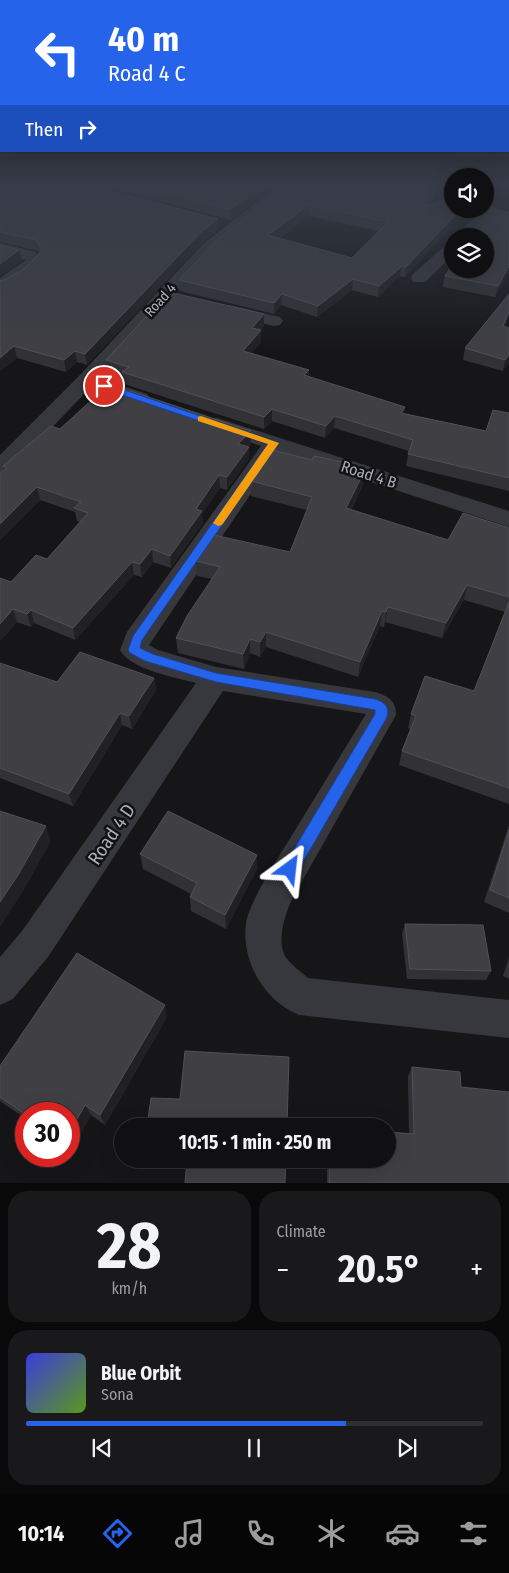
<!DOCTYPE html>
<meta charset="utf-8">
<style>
:root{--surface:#101012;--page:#19191b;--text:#f1f3f6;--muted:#9c9d9f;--line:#303032;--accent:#2563eb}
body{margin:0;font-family:"Fira Sans Condensed",sans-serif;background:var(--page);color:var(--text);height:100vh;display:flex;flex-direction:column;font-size:19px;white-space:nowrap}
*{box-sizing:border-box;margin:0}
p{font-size:16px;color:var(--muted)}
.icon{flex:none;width:28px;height:28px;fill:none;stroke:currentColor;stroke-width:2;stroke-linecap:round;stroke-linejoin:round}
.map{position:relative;height:1183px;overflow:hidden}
.sheet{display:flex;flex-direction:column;gap:8px;padding:8px;background:#09090a;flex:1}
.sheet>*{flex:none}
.hud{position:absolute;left:0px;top:0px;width:510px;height:152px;box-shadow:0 5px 20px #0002,0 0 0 1px var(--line);background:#2563eb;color:#fff;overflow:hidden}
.fabs{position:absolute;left:444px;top:168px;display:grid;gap:10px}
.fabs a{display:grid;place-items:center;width:50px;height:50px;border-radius:50%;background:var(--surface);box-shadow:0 5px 20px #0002,0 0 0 1px var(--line);font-size:25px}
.speed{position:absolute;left:15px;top:1102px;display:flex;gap:10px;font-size:25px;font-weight:700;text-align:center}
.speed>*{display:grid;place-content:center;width:65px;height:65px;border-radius:50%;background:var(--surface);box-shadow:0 5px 20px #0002,0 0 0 1px var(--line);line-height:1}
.speed .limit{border:8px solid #d22;background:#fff;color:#111}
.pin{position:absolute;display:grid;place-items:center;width:42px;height:42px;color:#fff;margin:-21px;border:2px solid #fff;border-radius:50%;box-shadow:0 1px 5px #0007}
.me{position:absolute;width:55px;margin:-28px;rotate:30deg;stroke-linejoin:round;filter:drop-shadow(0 0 4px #0008)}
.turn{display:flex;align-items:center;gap:18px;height:105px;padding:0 25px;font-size:22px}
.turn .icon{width:65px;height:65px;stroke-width:2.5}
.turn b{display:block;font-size:35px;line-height:42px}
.then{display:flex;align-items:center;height:48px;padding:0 25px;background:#0003;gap:10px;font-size:19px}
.big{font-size:38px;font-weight:700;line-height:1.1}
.sheet .card{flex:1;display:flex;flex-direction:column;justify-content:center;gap:8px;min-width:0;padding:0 18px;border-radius:20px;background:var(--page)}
.sheet .dial{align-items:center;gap:0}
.dial b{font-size:65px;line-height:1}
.song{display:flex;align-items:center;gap:15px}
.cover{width:60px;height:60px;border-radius:8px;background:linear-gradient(135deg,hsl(240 70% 55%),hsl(90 70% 35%))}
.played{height:5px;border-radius:2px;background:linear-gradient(90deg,var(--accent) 70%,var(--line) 70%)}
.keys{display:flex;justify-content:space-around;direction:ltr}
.heat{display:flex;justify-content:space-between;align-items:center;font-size:28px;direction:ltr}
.sheet .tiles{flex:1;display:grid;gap:8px;grid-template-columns:1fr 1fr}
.card:last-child{grid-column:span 2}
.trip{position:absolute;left:114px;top:1118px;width:282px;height:50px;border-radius:25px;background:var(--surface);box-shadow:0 5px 20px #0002,0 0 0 1px var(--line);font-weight:700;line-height:50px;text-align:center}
.tabs{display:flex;height:80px;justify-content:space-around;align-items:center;background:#060607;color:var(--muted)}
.tabs .icon{width:35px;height:35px}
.tabs .current{color:var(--accent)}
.tabs b{font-size:22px;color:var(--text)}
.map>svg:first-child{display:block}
</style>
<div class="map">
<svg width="509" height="1183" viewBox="0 0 509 1183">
<rect width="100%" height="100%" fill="#161618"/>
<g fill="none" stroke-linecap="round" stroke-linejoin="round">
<path fill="#37383d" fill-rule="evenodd" d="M 277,186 L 293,186 L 215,250 L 99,378 L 147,394 L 150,398 L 147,402 L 140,404 L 133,402 L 90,388 L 8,473 L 0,475 L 0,455 L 79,376 L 203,244 Z
M 382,186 L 407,186 L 452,196 L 452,204 L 384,189 Z
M 490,206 L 495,207 L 497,210 L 473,236 L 456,236 L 483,209 Z
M 0,243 L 36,252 L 42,260 C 35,273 15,288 0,291 L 0,278 L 26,260 L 0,253 Z
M 452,243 L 452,256 L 425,282 L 413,282 L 411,278 L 413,274 L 446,245 Z
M 229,305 L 280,317 L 283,321 L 280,325 L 274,326 L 223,314 L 220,310 L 223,306 Z
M 217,418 L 509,511 L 509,527 L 279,452 L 149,645 L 158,650 L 216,667 L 375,692 C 388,696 396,700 396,715 L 292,899 C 285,915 275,943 287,959 C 293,966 301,972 308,978 L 509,1000 L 509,1038 L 299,1015 C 264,1001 241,961 246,923 C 249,904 275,862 286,845 C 313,801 339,758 366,714 L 223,691 L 48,957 L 13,999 L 0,1005 L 0,957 L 22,931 L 196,683 C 175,677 131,670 120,650 L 127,632 L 261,446 L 209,429 L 206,424 L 209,419 Z"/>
</g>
<path fill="#323236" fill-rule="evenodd" d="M 0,186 L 218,219 L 218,230 L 202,243 L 87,365 L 77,362 L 66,372 L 17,358 L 0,371 L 4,280 L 23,270 L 39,254 L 38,251 L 0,242 Z
M 103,186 L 274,186 L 231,220 Z
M 284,186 L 440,193 L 439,202 L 463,214 L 405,277 L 400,276 L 378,297 L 352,290 L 317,317 L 281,305 L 274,314 L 180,291 L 179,280 ZM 309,216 L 379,231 L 352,258 L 279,238 Z
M 414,186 L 452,186 L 452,191 L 450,194 Z
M 509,272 L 495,297 L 443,287 L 445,276 Z
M 509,294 L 509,316 L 505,327 L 509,362 L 503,371 L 463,360 L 465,348 Z
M 264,314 L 264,326 L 260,330 L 261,330 L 261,342 L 252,353 L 309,370 L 309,377 L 404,414 L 486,431 L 509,413 L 509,491 L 406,466 L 409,451 L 334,428 L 325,438 L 272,421 L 264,429 L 124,384 L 123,376 L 107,372 L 106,360 Z
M 60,429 L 251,431 L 251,444 L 248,446 L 249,447 L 249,459 L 227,490 L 220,488 L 202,514 L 203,523 L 171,568 L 153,562 L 142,577 L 134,575 L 75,640 L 34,623 L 31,627 L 17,622 L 0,641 L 11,582 L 47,559 L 80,522 L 77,521 L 75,512 L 40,500 L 0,540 L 0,474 L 5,470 L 3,466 Z
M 342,467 L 364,472 L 362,487 L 351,510 L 448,540 L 509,528 L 509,804 L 399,765 L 402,751 L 410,729 L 408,728 L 411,714 L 474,691 L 505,612 L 464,600 L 442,638 L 385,622 L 384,627 L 380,626 L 358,677 L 266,647 L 260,657 L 250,653 L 244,669 L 178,653 L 176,638 L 212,579 L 197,576 L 196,561 L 290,552 L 307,510 L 251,496 L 251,481 Z
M 0,663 L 57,682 L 154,678 L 156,690 L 132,729 L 122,725 L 73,806 L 0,778 Z
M 509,825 L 509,913 L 484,902 Z
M 140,854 L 257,869 L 226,929 L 191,911 L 190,897 L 191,894 L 143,869 Z
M 405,924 L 491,971 L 486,980 L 407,979 L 402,934 Z
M 509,957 L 509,979 L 503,976 Z
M 167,1017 L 105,1125 L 91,1115 L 71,1150 L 69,1148 L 69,1114 L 26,1114 L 26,1119 L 0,1101 L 0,1066 Z
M 412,1067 L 461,1087 L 509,1183 L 327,1183 L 327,1159 L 388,1159 L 409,1134 L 408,1077 Z
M 144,1159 L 286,1159 L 186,1168 L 147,1166 Z"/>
<path fill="#212124" d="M 262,186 L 274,186 L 231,220 L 230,210 Z
M 451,186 L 452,186 L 452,191 L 450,194 Z
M 440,193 L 438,203 L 422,207 Z
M 309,205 L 309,216 L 268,245 L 268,235 Z
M 461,209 L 464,209 L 463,214 L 405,277 L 406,267 Z
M 218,219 L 218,230 L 202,243 L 87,365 L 85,354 L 201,232 Z
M 19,250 L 22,261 L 0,277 L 0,264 Z
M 402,266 L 400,276 L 378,297 L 379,286 Z
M 509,266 L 509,272 L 495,297 L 498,286 Z
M 353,279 L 352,290 L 317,317 L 318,306 Z
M 282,294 L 281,305 L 274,314 L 274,303 Z
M 509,312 L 509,316 L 501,337 L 503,326 Z
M 264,314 L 264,326 L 252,340 L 252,328 Z
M 261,330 L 261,342 L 244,362 L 243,351 Z
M 14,346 L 17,358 L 0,371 L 0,358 Z
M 75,351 L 77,362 L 66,372 L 64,360 Z
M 509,355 L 509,362 L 503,371 L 505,360 Z
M 309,370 L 308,382 L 304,375 Z
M 405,407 L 404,419 L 401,413 Z
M 272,409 L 272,421 L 264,429 L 264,417 Z
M 335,416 L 334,428 L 325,438 L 326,426 Z
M 251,431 L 251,444 L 238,457 L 238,444 Z
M 249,447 L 249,459 L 227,490 L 227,477 Z
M 364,472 L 362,487 L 344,523 L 346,508 Z
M 219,475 L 220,488 L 202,514 L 203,523 L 171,568 L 170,556 L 196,509 Z
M 37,487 L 40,500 L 0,540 L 0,524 Z
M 152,549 L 153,562 L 142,577 L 140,564 Z
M 132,562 L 134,575 L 75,640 L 73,628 Z
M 467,585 L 464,600 L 442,638 L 446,623 Z
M 388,607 L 384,627 L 386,612 Z
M 13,609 L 17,622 L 0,641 L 0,624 Z
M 31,610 L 34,623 L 31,627 L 27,614 Z
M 382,611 L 380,626 L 358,677 L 360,662 Z
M 266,632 L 266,647 L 260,657 L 260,642 Z
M 250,639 L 250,653 L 244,669 L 243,654 Z
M 154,678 L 156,690 L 132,729 L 129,716 Z
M 120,713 L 122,725 L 73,806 L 69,794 Z
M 46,826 L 51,841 L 24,890 L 0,927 L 0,902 Z
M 257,855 L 257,869 L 226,929 L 225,915 Z
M 165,1005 L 167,1017 L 105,1125 L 100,1115 Z
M 85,1105 L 91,1115 L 71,1150 L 69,1147 L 69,1133 Z"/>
<path fill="#3f3f44" stroke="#4f5156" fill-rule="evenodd" d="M 0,186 L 93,186 L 218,219 L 201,232 L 85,354 L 75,351 L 64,360 L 14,346 L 0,358 L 0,281 L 4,280 L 23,270 L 38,255 L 42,249 L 36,240 L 0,232 Z
M 139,186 L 262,186 L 230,210 Z
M 284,186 L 407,186 L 440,193 L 422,207 L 445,200 L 452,202 L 452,209 L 461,209 L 406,267 L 402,266 L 379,286 L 353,279 L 318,306 L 282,294 L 274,303 L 179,280 L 216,241 ZM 309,205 L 388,222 L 352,258 L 268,235 Z
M 493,209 L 509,212 L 509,266 L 498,286 L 445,276 L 452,265 L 452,269 L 485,269 L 485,236 L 471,236 L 479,224 Z
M 0,245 L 19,250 L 0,264 Z
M 169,292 L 264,314 L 252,328 L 261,330 L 243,351 L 309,370 L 304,375 L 405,407 L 401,413 L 486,431 L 493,410 L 509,413 L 509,478 L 408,454 L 413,440 L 335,416 L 326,426 L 272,409 L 264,417 L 122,372 L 129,367 L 106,360 Z
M 509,294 L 509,312 L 503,326 L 509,328 L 509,355 L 505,360 L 465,348 Z
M 109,384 L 251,431 L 238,444 L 249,447 L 227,477 L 219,475 L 196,509 L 202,511 L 170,556 L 152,549 L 140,564 L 132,562 L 73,628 L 31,610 L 27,614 L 13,609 L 0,624 L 0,578 L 11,582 L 36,555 L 47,559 L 88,513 L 74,508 L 81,502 L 37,487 L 0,524 L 0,474 L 7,468 L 3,466 L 51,426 L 60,429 Z
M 272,450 L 312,460 L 314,456 L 342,462 L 340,467 L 364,472 L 346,508 L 448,540 L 463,513 L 509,528 L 509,597 L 467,585 L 446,623 L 388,607 L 386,612 L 382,611 L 360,662 L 266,632 L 260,642 L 250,639 L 243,654 L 176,638 L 187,616 L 220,567 L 196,561 L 214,535 L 290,552 L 312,497 L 251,481 Z
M 509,602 L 509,788 L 402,751 L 416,716 L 411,714 L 425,676 L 474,691 Z
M 80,652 L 154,678 L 129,716 L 120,713 L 69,794 L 0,768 L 0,663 L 57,682 Z
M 0,811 L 46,826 L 18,875 L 0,902 Z
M 168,811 L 257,855 L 225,915 L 190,897 L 197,883 L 140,854 Z
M 509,830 L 509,898 L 490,890 Z
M 405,924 L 483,925 L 491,971 L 410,969 Z
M 77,953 L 165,1005 L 100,1115 L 85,1105 L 69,1133 L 69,1114 L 26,1114 L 26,1115 L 0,1097 L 0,1066 Z
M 185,1051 L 289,1057 L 287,1126 L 147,1126 L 151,1098 L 180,1099 Z
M 412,1067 L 460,1072 L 461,1087 L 509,1092 L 509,1183 L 329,1183 L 330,1159 L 388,1159 L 388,1132 L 414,1134 Z
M 165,1159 L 286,1159 L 285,1183 L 185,1183 L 187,1160 Z"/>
<linearGradient id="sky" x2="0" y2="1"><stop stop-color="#0c0c0d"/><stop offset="0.53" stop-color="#363c48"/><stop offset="1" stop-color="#363c48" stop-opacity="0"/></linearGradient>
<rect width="509" height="351" fill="url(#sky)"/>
<path fill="#2563eb" stroke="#184099" d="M 101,384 L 107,384 L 279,443 L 142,640 L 140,648 L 153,654 L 216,673 L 375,699 C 385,702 391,708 386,719 L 296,874 L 290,876 L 285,874 L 283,869 L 285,864 L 375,714 L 375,710 L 216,682 L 145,661 L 130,653 L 128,650 L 133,636 L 268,444 L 101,388 Z"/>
<path fill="#f59e0b" d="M 201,416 L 279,443 L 222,525 L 218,526 L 213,523 L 268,444 L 198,421 L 198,417 Z"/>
<g text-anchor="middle" stroke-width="5" stroke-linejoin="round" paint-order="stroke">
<g font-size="14" fill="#a8adb8" stroke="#111113">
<text transform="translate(160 300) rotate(-48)" y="5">Road 4</text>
</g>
<g font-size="16" fill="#a8adb8" stroke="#111113">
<text transform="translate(369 474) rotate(18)" y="6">Road 4 B</text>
</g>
<g font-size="19" fill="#a8adb8" stroke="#111113">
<text transform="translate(111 834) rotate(-56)" y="7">Road 4 D</text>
</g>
</g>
</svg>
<div class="fabs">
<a><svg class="icon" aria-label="sound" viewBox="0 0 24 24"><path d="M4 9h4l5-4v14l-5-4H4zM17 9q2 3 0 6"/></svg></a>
<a><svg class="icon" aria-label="layers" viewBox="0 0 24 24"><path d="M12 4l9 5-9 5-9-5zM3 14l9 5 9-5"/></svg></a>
</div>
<div class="speed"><div class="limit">30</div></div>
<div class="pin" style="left:104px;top:386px;background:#d93025"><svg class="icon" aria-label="arrive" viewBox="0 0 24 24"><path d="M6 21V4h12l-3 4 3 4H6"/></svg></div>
<svg class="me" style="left:290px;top:869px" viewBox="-20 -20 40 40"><path d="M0-17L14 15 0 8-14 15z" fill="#2563eb" stroke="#fff" stroke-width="4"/></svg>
<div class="trip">10:15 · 1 min · 250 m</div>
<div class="hud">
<div class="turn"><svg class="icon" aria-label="left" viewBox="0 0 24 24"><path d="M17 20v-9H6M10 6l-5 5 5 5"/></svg><div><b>40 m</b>Road 4 C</div></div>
<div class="then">Then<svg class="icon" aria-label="right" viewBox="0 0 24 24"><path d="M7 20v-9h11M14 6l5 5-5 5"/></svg></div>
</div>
</div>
<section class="sheet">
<div class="tiles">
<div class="card dial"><b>28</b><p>km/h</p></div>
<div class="card"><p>Climate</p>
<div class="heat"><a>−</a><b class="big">20.5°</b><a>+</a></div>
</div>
<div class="card">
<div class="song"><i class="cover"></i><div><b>Blue Orbit</b><p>Sona</p></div></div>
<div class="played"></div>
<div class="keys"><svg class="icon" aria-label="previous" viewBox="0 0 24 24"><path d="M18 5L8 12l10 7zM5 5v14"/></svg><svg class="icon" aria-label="pause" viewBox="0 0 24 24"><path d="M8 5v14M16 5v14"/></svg><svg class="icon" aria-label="next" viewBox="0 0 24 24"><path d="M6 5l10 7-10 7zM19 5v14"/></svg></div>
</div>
</div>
</section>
<nav class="tabs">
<b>10:14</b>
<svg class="icon current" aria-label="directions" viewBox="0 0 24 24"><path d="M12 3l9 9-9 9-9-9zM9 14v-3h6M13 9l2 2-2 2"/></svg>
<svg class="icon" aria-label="music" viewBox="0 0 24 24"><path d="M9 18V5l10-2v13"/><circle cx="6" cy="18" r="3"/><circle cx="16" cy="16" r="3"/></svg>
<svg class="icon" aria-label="phone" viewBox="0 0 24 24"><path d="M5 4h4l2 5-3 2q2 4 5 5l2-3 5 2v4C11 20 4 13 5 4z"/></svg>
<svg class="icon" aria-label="climate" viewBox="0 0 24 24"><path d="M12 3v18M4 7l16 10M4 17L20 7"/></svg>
<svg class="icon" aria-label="car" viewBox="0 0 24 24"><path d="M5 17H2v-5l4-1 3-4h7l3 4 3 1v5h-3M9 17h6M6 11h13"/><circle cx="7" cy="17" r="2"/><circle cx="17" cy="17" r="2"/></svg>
<svg class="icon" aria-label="filters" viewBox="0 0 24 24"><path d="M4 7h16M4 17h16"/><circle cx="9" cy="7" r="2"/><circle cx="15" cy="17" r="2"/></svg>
</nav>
